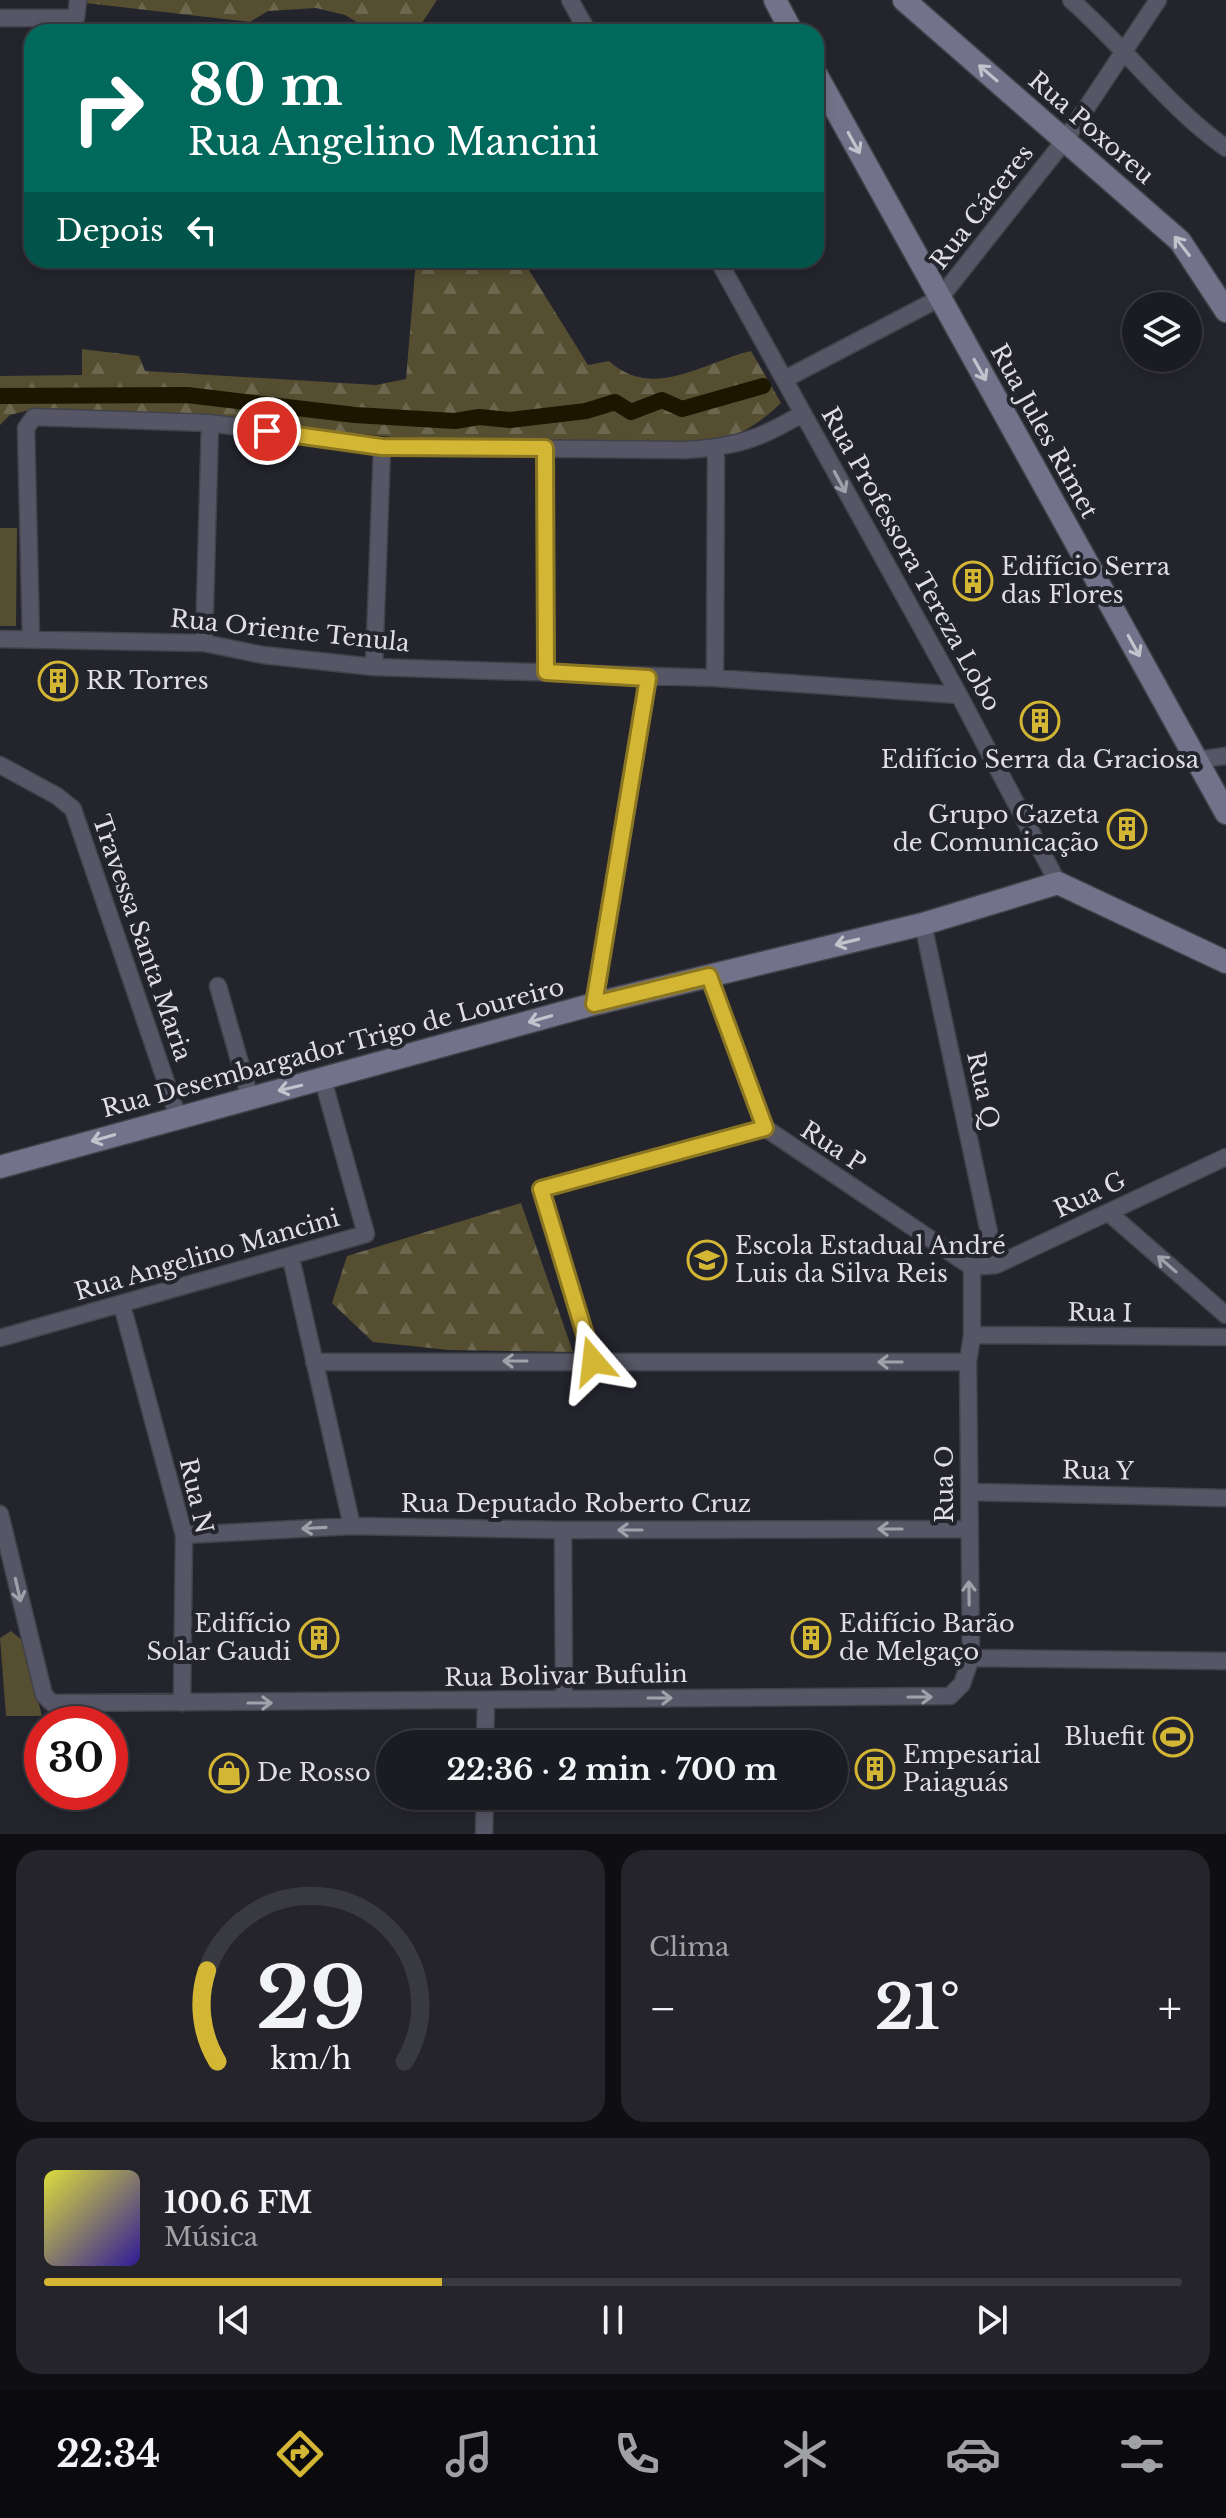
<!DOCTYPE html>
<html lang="pt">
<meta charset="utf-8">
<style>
:root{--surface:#1b1b22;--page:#24242a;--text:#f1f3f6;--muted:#a0a1a5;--line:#393940;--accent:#d4b635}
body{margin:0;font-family:"Libre Baskerville",serif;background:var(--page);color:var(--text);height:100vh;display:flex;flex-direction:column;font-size:30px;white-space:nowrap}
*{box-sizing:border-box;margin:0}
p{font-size:26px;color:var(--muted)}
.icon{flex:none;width:44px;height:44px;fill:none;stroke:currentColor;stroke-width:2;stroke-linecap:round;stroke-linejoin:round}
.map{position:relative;height:1834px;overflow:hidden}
.sheet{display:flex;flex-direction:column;gap:16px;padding:16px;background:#0f0f13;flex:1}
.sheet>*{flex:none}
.banner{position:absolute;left:24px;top:24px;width:800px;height:244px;border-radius:24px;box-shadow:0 4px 12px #0003,0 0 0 2px var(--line);background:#00695c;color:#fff;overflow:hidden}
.tools{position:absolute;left:1122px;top:292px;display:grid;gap:16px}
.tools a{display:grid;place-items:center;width:80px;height:80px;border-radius:50%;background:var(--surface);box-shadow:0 4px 12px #0003,0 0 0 2px var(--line);font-size:40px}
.speed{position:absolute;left:24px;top:1706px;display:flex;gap:16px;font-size:40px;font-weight:700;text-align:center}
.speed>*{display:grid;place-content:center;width:104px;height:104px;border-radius:50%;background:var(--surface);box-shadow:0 4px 12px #0003,0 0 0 2px var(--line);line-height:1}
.speed .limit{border:12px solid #d22;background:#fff;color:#111}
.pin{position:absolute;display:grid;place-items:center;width:68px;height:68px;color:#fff;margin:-34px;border:4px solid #fff;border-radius:50%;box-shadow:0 2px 8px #0007}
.me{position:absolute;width:88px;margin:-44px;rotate:343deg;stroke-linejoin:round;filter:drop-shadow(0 0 6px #0008)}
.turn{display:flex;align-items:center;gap:28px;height:168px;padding:0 32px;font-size:36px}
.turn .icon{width:104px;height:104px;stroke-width:2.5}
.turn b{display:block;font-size:56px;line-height:68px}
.then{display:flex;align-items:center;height:76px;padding:0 32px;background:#0003;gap:16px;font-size:30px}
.big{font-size:60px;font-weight:700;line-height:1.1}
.sheet .widget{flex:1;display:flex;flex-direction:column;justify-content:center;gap:12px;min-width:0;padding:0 28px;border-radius:24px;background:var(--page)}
.sheet .dial{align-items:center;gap:0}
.dial svg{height:208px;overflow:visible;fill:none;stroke:var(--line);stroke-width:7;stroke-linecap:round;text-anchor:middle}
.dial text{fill:var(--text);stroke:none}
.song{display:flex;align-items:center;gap:24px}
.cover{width:96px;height:96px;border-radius:12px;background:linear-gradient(135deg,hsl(60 70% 55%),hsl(250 70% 35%))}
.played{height:8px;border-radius:4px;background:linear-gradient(90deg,var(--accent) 35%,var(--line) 35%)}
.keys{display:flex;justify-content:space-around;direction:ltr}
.heat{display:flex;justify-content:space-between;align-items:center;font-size:44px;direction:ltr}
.sheet .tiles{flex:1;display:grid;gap:16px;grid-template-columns:1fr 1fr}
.widget:last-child{grid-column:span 2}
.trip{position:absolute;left:376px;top:1730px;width:472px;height:80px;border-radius:40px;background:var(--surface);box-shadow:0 4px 12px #0003,0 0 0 2px var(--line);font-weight:700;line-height:80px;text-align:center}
.menu{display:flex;height:128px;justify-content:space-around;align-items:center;background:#0b0b0e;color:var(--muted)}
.menu .icon{width:56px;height:56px}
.menu .on{color:var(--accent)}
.menu b{font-size:36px;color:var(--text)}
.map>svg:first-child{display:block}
</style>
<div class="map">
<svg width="1226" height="1834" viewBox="0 0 1226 1834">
<defs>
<pattern id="forest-firs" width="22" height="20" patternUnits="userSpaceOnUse" patternTransform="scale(2)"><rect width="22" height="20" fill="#554e31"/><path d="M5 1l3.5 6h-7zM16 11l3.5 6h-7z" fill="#6d674f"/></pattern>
</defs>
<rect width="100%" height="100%" fill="#24242d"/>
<path fill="#554e31" d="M 0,528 L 17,528 L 16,626 L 0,626 Z
M 11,1631 L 23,1641 L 42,1716 L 6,1716 L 0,1638 Z"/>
<path fill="url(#forest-firs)" d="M 87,0 L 437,0 L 416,32 L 373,32 L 345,15 L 316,8 L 268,11 L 250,22 L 86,3 Z
M 416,260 L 493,260 L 529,270 L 588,365 L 609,361 C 653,401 704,362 751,351 L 781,403 C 752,430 737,437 698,443 L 411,439 L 171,414 L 37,408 L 10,415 L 0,425 L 0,376 L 82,375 L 82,349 L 139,356 L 145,371 L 376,385 L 406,379 Z
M 521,1203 L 573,1352 L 449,1350 L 373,1342 L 332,1303 L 347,1256 Z"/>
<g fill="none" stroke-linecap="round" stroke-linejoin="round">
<path stroke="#1c1500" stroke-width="16" d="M 0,396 L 187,395 L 355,415 L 455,421 L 479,417 L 510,420 L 586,411 L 615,402 L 631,412 L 662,400 L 682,409 L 763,386"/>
<g stroke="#42424a" stroke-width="19">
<path id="street" d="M 570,0 L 588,32
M 1071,0 C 1125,47 1168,107 1226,148
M 0,18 L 76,18 L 78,0
M 718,260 L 959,695 L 1058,883
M 785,379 L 940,298 L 1065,140 L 1158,0
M 545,448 L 546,672
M 31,638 L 26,428 L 34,417 L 210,423 L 382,447 L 686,450 C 735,447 761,439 803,413
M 0,639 L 204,643 L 263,655 L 374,667 L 715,678 L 959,695
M 204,643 L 210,423
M 374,667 L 382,447
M 715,678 L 716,449
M 1196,760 L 1226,756
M 0,765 L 57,796 L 73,809 L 178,1117
M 923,924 L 996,1265
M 709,976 L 765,1128 L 972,1267
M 218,986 L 250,1098
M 594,1004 L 648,678
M 1109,1213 L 1226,1315
M 291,1258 L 352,1526
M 972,1267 L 996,1265 L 1226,1157
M 122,1305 L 184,1535 L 182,1703
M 972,1335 L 1226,1337
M 0,1338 L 366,1234 L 323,1080
M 593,1361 L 541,1189 L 765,1128
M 314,1362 L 968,1362
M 970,1492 L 1226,1498
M 0,1514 L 44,1695 L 52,1703 L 950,1696 L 962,1684 L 971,1658 L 968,1362 L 972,1335 L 972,1267
M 563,1530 L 564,1697
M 184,1535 L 352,1526 L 563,1530 L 968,1529
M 971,1658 L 1226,1661
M 485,1744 L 486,1702
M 484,1834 L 485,1796"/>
</g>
<g stroke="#42424a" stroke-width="25">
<path id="secondary" d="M 775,0 L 792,32
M 904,0 L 1180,241 L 1226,311
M 816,74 L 1226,813
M 0,1167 L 594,1004 L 923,924 L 1058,883 L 1226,962"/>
</g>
<use href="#street" stroke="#575666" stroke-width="16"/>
<use href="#secondary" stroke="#72728a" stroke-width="22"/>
</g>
<defs><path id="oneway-shaft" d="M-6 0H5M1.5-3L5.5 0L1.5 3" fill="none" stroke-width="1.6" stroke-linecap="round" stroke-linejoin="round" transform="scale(2)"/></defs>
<g stroke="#c3c3ce">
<use href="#oneway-shaft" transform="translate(988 73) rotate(-139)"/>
<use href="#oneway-shaft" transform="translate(854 143) rotate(61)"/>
<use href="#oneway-shaft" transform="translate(1182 246) rotate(-128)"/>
<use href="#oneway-shaft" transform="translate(980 370) rotate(61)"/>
<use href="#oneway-shaft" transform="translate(1134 646) rotate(61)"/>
<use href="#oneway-shaft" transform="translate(847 942) rotate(166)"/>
<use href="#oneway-shaft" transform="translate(540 1019) rotate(164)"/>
<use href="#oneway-shaft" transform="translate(290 1088) rotate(167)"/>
<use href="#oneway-shaft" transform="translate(103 1138) rotate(164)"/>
</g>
<g stroke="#a1a1ab">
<use href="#oneway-shaft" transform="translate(840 482) rotate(62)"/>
<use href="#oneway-shaft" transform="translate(1167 1264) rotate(-139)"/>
<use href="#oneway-shaft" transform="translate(515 1361) rotate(180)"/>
<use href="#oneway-shaft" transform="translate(890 1362) rotate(-180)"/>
<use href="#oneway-shaft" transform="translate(314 1528) rotate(177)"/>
<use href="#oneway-shaft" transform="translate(890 1529) rotate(180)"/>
<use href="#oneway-shaft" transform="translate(630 1530) rotate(180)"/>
<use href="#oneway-shaft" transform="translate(18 1590) rotate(77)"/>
<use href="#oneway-shaft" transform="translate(969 1593) rotate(-91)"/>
<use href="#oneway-shaft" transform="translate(920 1697)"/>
<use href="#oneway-shaft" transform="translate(660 1698)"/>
<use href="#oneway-shaft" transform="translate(260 1703)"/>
</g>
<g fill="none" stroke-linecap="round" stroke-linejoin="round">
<g stroke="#8a7622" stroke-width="20">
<path id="route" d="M 267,431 L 382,447 L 545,448 L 546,672 L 648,678 L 594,1004 L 709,976 L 765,1128 L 541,1189 L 593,1361"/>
</g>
<use href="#route" stroke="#d4b635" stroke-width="14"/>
</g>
<defs>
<g id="building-ring" transform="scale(2)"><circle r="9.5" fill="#24242d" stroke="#d4b635" stroke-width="1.5"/><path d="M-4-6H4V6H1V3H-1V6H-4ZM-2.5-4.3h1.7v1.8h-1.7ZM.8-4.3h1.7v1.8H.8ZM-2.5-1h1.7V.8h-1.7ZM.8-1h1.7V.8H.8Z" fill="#d4b635"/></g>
<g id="school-ring" transform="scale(2)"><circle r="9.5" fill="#24242d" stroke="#d4b635" stroke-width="1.5"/><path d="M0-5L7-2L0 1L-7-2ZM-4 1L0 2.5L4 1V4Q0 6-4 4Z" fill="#d4b635"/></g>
<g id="stadium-ring" transform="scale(2)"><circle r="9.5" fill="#24242d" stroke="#d4b635" stroke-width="1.5"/><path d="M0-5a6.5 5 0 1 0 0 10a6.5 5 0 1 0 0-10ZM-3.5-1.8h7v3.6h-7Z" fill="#d4b635"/></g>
<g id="shop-ring" transform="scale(2)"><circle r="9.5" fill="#24242d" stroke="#d4b635" stroke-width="1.5"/><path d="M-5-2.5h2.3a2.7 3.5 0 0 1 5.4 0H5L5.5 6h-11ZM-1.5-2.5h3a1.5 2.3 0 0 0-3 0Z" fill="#d4b635"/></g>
</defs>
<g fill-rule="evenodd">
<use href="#building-ring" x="973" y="581"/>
<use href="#building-ring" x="58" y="681"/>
<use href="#building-ring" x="1040" y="721"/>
<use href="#building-ring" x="1127" y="829"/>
<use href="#school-ring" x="707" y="1260"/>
<use href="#building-ring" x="319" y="1638"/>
<use href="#building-ring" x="811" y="1638"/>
<use href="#stadium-ring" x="1173" y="1737"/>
<use href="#building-ring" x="875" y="1769"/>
<use href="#shop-ring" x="229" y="1773"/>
</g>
<g text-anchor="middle" stroke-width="8" stroke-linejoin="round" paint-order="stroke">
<g font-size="24" fill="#dedee4" stroke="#24242d">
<text transform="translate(1091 128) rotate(41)" y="8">Rua Poxoreu</text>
<text transform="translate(982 207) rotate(-52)" y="8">Rua Cáceres</text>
<text transform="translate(1044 431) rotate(61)" y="8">Rua Jules Rimet</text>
<text transform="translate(911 559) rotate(61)" y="8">Rua Professora Tereza Lobo</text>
<text transform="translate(290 631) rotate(6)" y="8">Rua Oriente Tenula</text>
<text transform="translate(142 938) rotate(71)" y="8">Travessa Santa Maria</text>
<text transform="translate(333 1048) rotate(-15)" y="8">Rua Desembargador Trigo de Loureiro</text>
<text transform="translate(983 1090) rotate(78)" y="8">Rua Q</text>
<text transform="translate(833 1147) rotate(33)" y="8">Rua P</text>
<text transform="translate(1090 1195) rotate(-25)" y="8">Rua G</text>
<text transform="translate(207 1255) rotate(-16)" y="8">Rua Angelino Mancini</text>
<text transform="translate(1100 1313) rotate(1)" y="8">Rua I</text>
<text transform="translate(1098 1471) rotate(1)" y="8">Rua Y</text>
<text transform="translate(945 1484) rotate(-90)" y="8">Rua O</text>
<text transform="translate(196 1496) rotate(77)" y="8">Rua N</text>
<text x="576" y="1512">Rua Deputado Roberto Cruz</text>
<text transform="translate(566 1676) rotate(-1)" y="8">Rua Bolivar Bufulin</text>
</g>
<g font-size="24" fill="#dedee4" stroke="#24242d" text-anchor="start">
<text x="1001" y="575">Edifício Serra<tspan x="1001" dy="28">das Flores</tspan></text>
<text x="86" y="689">RR Torres</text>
<text x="1040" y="768" text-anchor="middle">Edifício Serra da Graciosa</text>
<text x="1099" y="823" text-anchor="end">Grupo Gazeta<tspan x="1099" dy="28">de Comunicação</tspan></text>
<text x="735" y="1254">Escola Estadual André<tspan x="735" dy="28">Luis da Silva Reis</tspan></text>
<text x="291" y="1632" text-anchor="end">Edifício<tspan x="291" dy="28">Solar Gaudi</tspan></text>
<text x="839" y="1632">Edifício Barão<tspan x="839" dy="28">de Melgaço</tspan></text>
<text x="1145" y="1745" text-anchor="end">Bluefit</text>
<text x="903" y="1763">Empesarial<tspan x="903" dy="28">Paiaguás</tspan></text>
<text x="257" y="1781">De Rosso</text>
</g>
</g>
</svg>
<div class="tools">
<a><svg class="icon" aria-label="layers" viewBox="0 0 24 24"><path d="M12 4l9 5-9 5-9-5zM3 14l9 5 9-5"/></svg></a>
</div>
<div class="speed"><div class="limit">30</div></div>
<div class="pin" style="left:267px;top:431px;background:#d93025"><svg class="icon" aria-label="arrive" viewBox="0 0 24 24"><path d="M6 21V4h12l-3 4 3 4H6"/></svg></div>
<svg class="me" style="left:593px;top:1361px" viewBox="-20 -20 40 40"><path d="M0-17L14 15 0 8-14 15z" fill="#d4b635" stroke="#fff" stroke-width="4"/></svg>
<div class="trip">22:36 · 2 min · 700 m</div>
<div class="banner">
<div class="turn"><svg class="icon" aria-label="right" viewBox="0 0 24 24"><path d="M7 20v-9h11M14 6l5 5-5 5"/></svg><div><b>80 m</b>Rua Angelino Mancini</div></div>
<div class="then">Depois<svg class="icon" aria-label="left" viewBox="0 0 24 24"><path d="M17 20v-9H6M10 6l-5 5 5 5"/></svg></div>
</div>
</div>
<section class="sheet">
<div class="tiles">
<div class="widget dial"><svg viewBox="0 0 100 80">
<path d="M14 69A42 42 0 1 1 86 69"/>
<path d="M14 69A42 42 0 0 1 10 34" stroke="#d4b635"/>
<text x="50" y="56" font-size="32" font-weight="700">29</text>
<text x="50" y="72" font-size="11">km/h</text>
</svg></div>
<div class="widget"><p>Clima</p>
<div class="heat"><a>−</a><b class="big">21°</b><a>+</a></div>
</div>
<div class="widget">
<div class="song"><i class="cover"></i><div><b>100.6 FM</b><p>Música</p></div></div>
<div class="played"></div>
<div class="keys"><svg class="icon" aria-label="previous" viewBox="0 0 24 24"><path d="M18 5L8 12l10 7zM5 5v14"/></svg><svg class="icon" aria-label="pause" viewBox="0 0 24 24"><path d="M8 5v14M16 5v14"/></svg><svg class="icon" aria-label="next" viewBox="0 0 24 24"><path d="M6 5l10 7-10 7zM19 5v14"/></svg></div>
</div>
</div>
</section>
<nav class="menu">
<b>22:34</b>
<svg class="icon on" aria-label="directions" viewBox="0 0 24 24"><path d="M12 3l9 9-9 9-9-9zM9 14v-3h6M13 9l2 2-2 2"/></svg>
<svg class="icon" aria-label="music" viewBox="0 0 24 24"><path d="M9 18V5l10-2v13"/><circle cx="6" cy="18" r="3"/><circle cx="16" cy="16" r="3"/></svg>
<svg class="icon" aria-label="phone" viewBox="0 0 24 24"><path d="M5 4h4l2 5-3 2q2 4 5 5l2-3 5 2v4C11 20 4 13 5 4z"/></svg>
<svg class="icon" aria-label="climate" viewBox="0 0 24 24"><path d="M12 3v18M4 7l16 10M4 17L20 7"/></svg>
<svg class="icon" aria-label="car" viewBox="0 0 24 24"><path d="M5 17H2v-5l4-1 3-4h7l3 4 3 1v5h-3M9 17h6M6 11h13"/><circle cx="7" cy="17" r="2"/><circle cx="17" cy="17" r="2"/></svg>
<svg class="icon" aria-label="filters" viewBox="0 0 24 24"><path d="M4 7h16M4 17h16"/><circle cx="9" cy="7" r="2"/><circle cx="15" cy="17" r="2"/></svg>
</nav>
